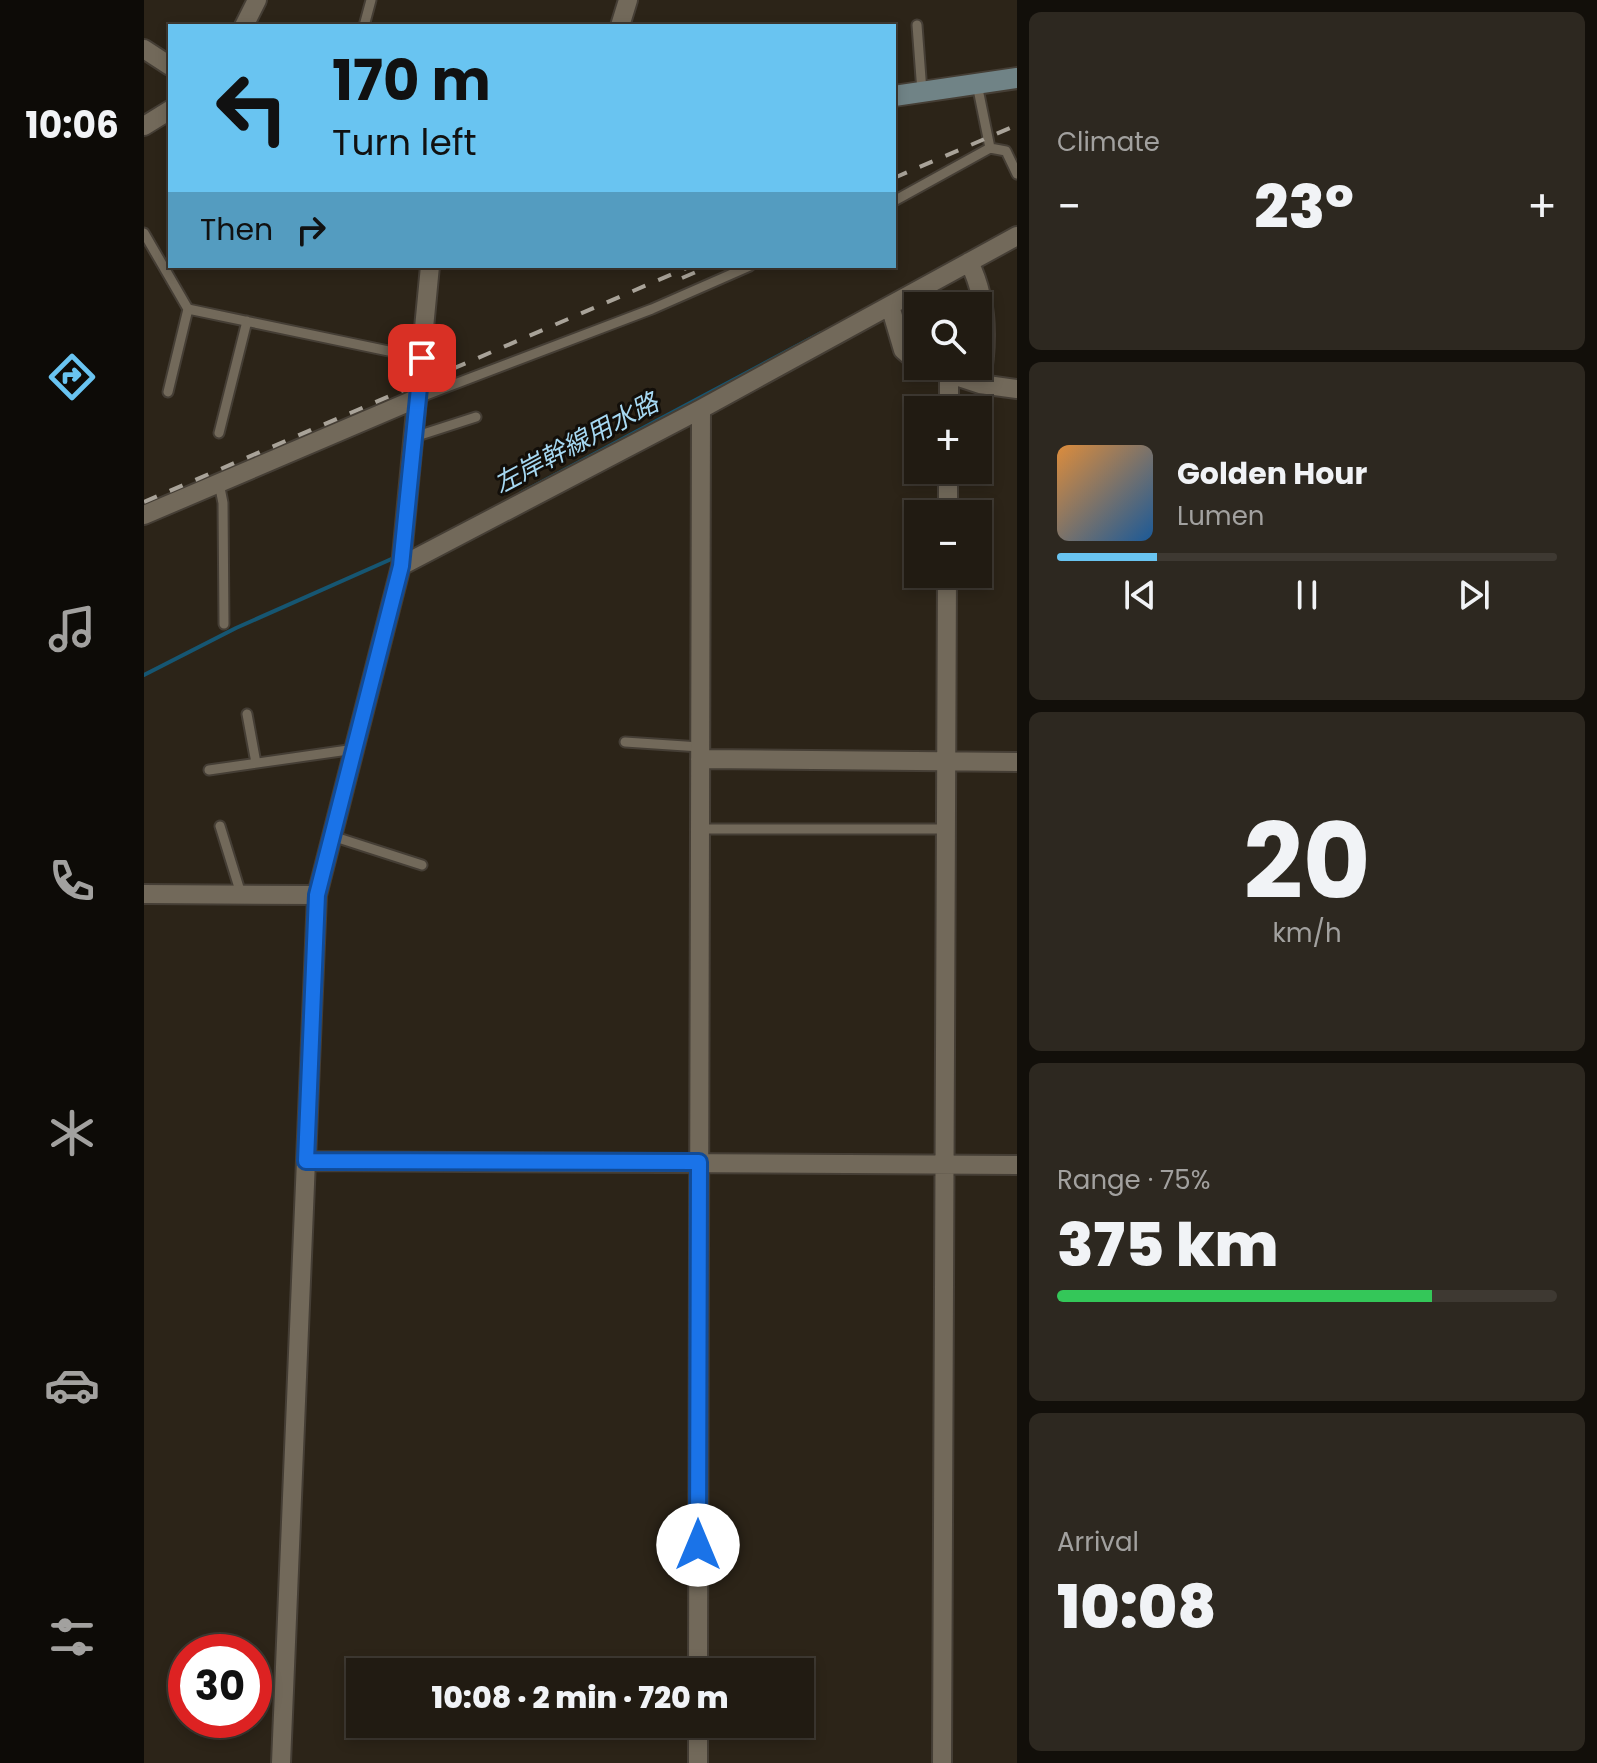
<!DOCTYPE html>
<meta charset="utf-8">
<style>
:root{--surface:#211b12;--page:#2d2820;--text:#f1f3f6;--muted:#a2a19f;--line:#3e3932;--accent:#69c4f1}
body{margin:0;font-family:Poppins,"Noto Sans JP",sans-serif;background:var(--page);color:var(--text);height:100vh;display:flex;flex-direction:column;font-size:30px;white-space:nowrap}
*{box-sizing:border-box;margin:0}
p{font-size:26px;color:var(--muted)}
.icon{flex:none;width:44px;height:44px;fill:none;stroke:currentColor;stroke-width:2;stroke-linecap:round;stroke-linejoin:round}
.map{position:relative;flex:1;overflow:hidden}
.panel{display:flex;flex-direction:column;gap:12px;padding:12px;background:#120f0a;width:580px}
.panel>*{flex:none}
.hud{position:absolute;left:24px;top:24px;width:728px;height:244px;border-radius:0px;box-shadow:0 4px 12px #0003,0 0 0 2px var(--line);background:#69c4f1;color:#111;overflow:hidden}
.fabs{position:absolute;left:760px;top:292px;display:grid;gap:16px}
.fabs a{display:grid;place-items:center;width:88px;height:88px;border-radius:0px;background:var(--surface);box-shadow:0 4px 12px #0003,0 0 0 2px var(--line);font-size:40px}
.speed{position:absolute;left:24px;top:1634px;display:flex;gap:16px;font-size:40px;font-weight:700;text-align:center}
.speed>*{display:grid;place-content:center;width:104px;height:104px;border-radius:50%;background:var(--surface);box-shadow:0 4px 12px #0003,0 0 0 2px var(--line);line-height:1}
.speed .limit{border:12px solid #d22;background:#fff;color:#111}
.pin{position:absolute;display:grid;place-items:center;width:68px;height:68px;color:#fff;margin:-34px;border-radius:16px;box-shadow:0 4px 12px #0006}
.me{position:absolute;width:88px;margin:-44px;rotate:0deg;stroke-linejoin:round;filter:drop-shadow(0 0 6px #0008)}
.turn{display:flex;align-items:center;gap:28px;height:168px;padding:0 32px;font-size:36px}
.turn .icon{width:104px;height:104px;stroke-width:2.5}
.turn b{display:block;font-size:56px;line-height:68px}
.then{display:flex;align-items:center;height:76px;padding:0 32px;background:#0003;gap:16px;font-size:30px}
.big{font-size:60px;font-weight:800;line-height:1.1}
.panel .card{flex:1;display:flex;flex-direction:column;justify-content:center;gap:12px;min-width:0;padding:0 28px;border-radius:12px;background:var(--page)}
.panel .dial{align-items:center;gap:0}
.dial b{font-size:104px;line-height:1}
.song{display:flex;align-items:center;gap:24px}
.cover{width:96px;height:96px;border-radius:12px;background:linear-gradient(135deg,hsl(30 70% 55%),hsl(210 70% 35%))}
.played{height:8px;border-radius:4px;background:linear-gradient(90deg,var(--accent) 20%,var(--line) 20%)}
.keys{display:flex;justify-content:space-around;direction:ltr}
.heat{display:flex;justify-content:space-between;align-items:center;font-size:44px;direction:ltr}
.charge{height:12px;border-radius:6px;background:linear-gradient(90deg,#34c759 75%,var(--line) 0)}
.trip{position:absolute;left:202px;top:1658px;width:468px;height:80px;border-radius:0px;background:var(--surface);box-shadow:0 4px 12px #0003,0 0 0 2px var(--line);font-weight:800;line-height:80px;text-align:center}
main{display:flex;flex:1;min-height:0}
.tab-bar{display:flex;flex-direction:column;width:144px;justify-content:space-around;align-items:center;background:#0d0b07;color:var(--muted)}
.tab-bar .icon{width:56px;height:56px}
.tab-bar .active{color:var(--accent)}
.tab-bar b{font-size:36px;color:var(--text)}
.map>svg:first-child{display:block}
</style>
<main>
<nav class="tab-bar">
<b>10:06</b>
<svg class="icon active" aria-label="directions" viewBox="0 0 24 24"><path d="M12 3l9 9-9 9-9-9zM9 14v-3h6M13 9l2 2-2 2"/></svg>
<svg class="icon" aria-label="music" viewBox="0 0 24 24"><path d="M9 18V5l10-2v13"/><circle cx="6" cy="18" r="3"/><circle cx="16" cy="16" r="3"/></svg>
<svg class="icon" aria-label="phone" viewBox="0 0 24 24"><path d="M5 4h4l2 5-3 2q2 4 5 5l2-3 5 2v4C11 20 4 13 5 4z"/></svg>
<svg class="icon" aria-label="climate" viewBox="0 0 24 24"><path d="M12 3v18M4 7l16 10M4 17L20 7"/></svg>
<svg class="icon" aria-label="car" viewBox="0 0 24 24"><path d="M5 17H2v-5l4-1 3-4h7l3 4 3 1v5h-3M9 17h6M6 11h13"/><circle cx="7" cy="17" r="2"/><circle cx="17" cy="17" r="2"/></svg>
<svg class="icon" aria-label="filters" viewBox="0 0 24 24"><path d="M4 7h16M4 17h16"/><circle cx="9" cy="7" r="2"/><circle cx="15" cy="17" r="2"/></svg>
</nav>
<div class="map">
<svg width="873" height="1763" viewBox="0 0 873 1763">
<rect width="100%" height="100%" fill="#2c2418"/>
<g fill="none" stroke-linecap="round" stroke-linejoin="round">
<path stroke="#165672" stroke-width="4" d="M 377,493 L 677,333
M 0,675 L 92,628 L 252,557"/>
<g stroke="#453e35" stroke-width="13">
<path id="lane" d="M 773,25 L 778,92
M 220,26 L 227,0
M 833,84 L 846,148
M 750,201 L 846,148 L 862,151 L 873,174
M 0,233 L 44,309 L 278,358
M 24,392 L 44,309
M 274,398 L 508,309 L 606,266
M 75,433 L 103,321
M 270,437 L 332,417
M 75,483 L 79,503 L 80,624
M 103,714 L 112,763
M 481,742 L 556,747
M 65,770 L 211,749
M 76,826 L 97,894
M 556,829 L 801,829
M 188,836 L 278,865"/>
</g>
<g stroke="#453e35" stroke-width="22">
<path id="street" d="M 100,26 L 113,0
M 476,26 L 484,0
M 0,49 L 26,66
M 0,126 L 26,110
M 825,262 C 844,300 844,343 836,384
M 746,306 L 759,350 L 774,363
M 781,366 L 836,384 L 873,389
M 805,410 L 805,376
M 804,514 L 804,470
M 0,515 L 274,398
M 257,566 L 557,409 L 873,236
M 556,759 L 873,762
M 0,894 L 173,895
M 162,1161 L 873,1165
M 554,1672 L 557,409
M 137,1763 L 173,895 L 257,566 L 286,266
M 554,1763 L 554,1724
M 798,1763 L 803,574"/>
</g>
<g stroke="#453e35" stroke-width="24">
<path id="secondary" d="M 750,96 L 873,78"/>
</g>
<use href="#lane" stroke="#72695a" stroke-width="9"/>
<use href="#street" stroke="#72695a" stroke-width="18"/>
<use href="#secondary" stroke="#708386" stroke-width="20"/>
<path stroke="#a9a399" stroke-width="4" stroke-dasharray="14 14" stroke-linecap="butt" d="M 750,178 L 873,125
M 538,278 L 566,266
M 0,502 L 547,266"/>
</g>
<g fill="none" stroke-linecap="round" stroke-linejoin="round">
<g stroke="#114b97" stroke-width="20">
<path id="route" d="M 278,358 L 257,566 L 173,895 L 162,1161 L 555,1162 L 554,1545"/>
</g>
<use href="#route" stroke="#1a73e8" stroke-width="14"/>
</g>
<g text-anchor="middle" stroke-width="6" stroke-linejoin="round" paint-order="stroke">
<g font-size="26" font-style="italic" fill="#a6d8f2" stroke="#120e09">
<text transform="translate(432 443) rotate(-28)" y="9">左岸幹線用水路</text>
</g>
</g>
</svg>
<div class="fabs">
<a><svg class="icon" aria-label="search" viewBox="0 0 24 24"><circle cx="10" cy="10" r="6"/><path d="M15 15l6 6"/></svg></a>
<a>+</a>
<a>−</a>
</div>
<div class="speed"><div class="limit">30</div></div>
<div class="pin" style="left:278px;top:358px;background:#d93025"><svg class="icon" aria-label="arrive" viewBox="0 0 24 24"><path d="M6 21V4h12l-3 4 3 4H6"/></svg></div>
<svg class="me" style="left:554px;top:1545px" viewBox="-20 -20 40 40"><circle r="19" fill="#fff"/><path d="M0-13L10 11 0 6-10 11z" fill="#1a73e8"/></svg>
<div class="trip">10:08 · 2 min · 720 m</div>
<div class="hud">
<div class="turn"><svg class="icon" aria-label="left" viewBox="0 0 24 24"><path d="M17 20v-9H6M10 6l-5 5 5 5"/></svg><div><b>170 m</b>Turn left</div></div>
<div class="then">Then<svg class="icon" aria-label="right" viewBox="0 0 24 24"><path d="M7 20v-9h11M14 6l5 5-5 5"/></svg></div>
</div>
</div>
<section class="panel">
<div class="card"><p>Climate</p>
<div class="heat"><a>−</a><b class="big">23°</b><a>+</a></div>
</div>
<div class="card">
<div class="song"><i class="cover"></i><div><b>Golden Hour</b><p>Lumen</p></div></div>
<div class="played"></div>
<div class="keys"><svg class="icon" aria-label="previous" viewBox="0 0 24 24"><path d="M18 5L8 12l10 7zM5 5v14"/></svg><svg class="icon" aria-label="pause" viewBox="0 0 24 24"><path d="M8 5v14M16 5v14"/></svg><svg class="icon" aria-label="next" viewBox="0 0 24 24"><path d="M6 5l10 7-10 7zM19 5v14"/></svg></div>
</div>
<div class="card dial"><b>20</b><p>km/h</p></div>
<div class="card"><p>Range · 75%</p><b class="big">375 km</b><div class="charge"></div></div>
<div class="card"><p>Arrival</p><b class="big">10:08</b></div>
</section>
</main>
